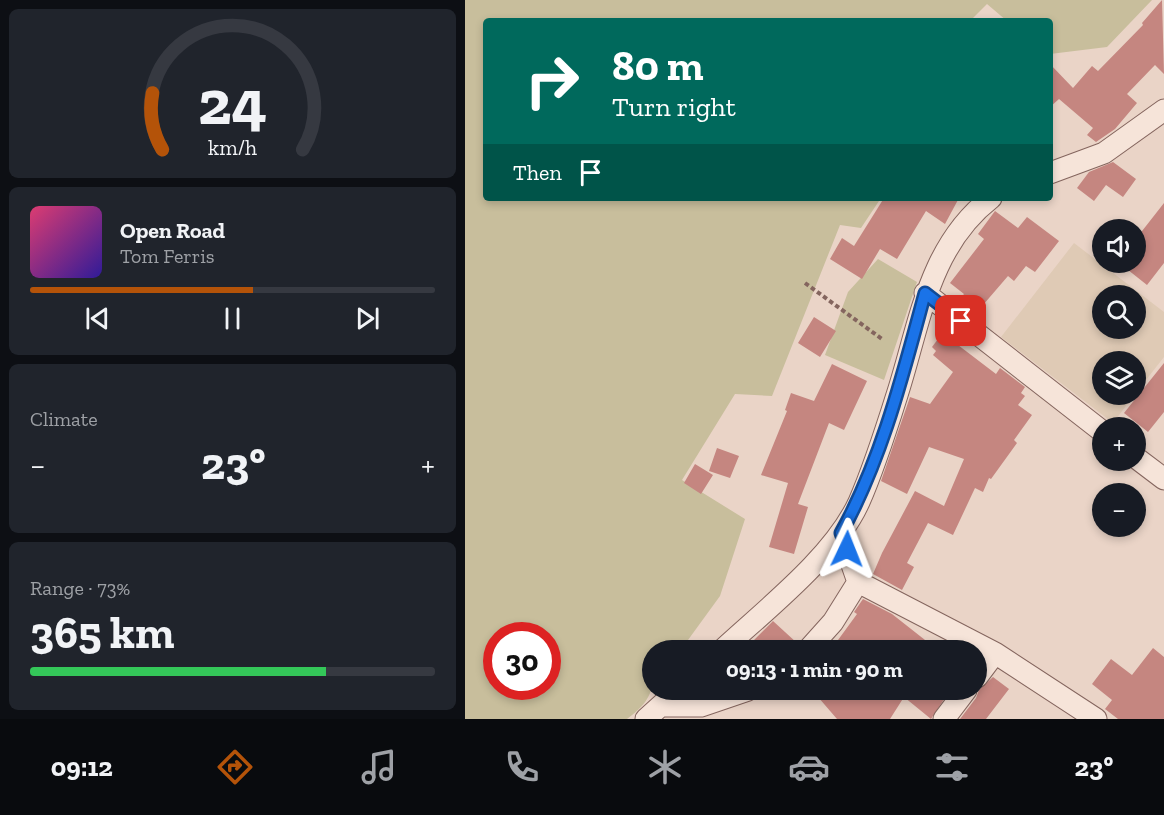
<!DOCTYPE html>
<meta charset="utf-8">
<style>
:root{--surface:#171b24;--page:#20242c;--text:#f1f3f6;--muted:#9ea1a6;--line:#363941;--accent:#b45309}
body{margin:0;font-family:"Zilla Slab",serif;background:var(--page);color:var(--text);height:100vh;display:flex;flex-direction:column;font-size:22px;white-space:nowrap}
*{box-sizing:border-box;margin:0}
p{font-size:20px;color:var(--muted)}
.icon{flex:none;width:33px;height:33px;fill:none;stroke:currentColor;stroke-width:2;stroke-linecap:round;stroke-linejoin:round}
.map{position:relative;flex:1;overflow:hidden}
.sheet{display:flex;flex-direction:column;gap:9px;padding:9px;background:#0d0f14;width:465px}
.sheet>*{flex:none}
.banner{position:absolute;left:18px;top:18px;width:570px;height:183px;border-radius:6px;box-shadow:0 3px 9px #0003;background:#00695c;color:#fff;overflow:hidden}
.controls{position:absolute;left:627px;top:219px;display:grid;gap:12px}
.controls a{display:grid;place-items:center;width:54px;height:54px;border-radius:50%;background:var(--surface);box-shadow:0 3px 9px #0003;font-size:30px}
.speed{position:absolute;left:18px;top:622px;display:flex;gap:12px;font-size:30px;font-weight:700;text-align:center}
.speed>*{display:grid;place-content:center;width:78px;height:78px;border-radius:50%;background:var(--surface);box-shadow:0 3px 9px #0003;line-height:1}
.speed .limit{border:9px solid #d22;background:#fff;color:#111}
.pin{position:absolute;display:grid;place-items:center;width:51px;height:51px;color:#fff;margin:-26px;border-radius:12px;box-shadow:0 3px 9px #0006}
.me{position:absolute;width:66px;margin:-33px;rotate:2deg;stroke-linejoin:round;filter:drop-shadow(0 0 4px #0008)}
.turn{display:flex;align-items:center;gap:21px;height:126px;padding:0 30px;font-size:27px}
.turn .icon{width:78px;height:78px;stroke-width:2.5}
.turn b{display:block;font-size:42px;line-height:51px}
.then{display:flex;align-items:center;height:57px;padding:0 30px;background:#0003;gap:12px;font-size:22px}
.big{font-size:45px;font-weight:700;line-height:1.1}
.sheet .card{flex:1;display:flex;flex-direction:column;justify-content:center;gap:9px;min-width:0;padding:0 21px;border-radius:9px;background:var(--page)}
.sheet .dial{align-items:center;gap:0}
.dial svg{height:156px;overflow:visible;fill:none;stroke:var(--line);stroke-width:7;stroke-linecap:round;text-anchor:middle}
.dial text{fill:var(--text);stroke:none}
.song{display:flex;align-items:center;gap:18px}
.cover{width:72px;height:72px;border-radius:9px;background:linear-gradient(135deg,hsl(340 70% 55%),hsl(250 70% 35%))}
.played{height:6px;border-radius:3px;background:linear-gradient(90deg,var(--accent) 55%,var(--line) 55%)}
.keys{display:flex;justify-content:space-around;direction:ltr}
.heat{display:flex;justify-content:space-between;align-items:center;font-size:33px;direction:ltr}
.charge{height:9px;border-radius:4px;background:linear-gradient(90deg,#34c759 73%,var(--line) 0)}
.trip{position:absolute;left:177px;top:640px;width:345px;height:60px;border-radius:30px;background:var(--surface);box-shadow:0 3px 9px #0003;font-weight:700;line-height:60px;text-align:center}
.tab-bar{display:flex;height:96px;justify-content:space-around;align-items:center;background:#090b0e;color:var(--muted)}
.tab-bar .icon{width:42px;height:42px}
.tab-bar .selected{color:var(--accent)}
.tab-bar b{font-size:27px;color:var(--text)}
main{display:flex;flex:1;min-height:0}
.map>svg:first-child{display:block}
</style>
<main>
<section class="sheet">
<div class="card dial"><svg viewBox="0 0 100 80">
<path d="M14 69A42 42 0 1 1 86 69"/>
<path d="M14 69A42 42 0 0 1 9 40" stroke="#b45309"/>
<text x="50" y="56" font-size="32" font-weight="700">24</text>
<text x="50" y="72" font-size="11">km/h</text>
</svg></div>
<div class="card">
<div class="song"><i class="cover"></i><div><b>Open Road</b><p>Tom Ferris</p></div></div>
<div class="played"></div>
<div class="keys"><svg class="icon" aria-label="previous" viewBox="0 0 24 24"><path d="M18 5L8 12l10 7zM5 5v14"/></svg><svg class="icon" aria-label="pause" viewBox="0 0 24 24"><path d="M8 5v14M16 5v14"/></svg><svg class="icon" aria-label="next" viewBox="0 0 24 24"><path d="M6 5l10 7-10 7zM19 5v14"/></svg></div>
</div>
<div class="card"><p>Climate</p>
<div class="heat"><a>−</a><b class="big">23°</b><a>+</a></div>
</div>
<div class="card"><p>Range · 73%</p><b class="big">365 km</b><div class="charge"></div></div>
</section>
<div class="map">
<svg width="699" height="719" viewBox="0 0 699 719">
<rect width="100%" height="100%" fill="#ead4c7"/>
<path fill="#dfcab5" fill-rule="evenodd" d="M 609,243 L 699,312 L 699,357 L 670,394 L 670,362 L 638,362 L 638,394 L 670,394 L 648,423 L 536,337 ZM 638,296 L 670,296 L 670,328 L 638,328 Z"/>
<path fill="#c8be9c" fill-rule="evenodd" d="M 0,0 L 687,0 L 642,47 L 585,54 L 585,21 L 542,21 L 522,4 L 505,21 L 21,21 L 21,198 L 416,198 L 396,228 L 375,225 L 307,396 L 270,394 L 217,480 L 280,519 L 255,596 L 215,651 L 188,651 C 188,685 192,697 162,719 L 0,719 ZM 32,636 L 82,636 L 82,687 L 32,687 Z
M 413,259 L 452,282 L 419,380 L 360,355 L 383,292 Z"/>
<path fill="#c58680" d="M 697,0 L 699,74 L 690,65 L 662,94 L 672,103 L 650,129 L 631,142 L 622,135 L 628,128 L 594,99 L 585,107 L 585,64 L 608,88 L 627,66 L 633,71 L 678,25 L 677,23 Z
M 648,162 L 671,179 L 658,197 L 641,185 L 629,201 L 612,188 L 624,172 Z
M 419,198 L 494,198 L 480,224 L 461,211 L 432,259 L 415,249 L 397,279 L 365,259 L 377,238 L 389,246 Z
M 699,203 L 699,263 L 682,285 L 653,262 L 670,262 L 670,240 Z
M 530,211 L 553,228 L 562,217 L 594,241 L 570,272 L 561,266 L 549,281 L 543,276 L 512,312 L 495,299 L 499,294 L 485,283 L 519,239 L 513,234 Z
M 349,317 L 371,331 L 355,357 L 333,343 Z
M 482,327 L 498,339 L 493,345 L 531,374 L 535,368 L 560,387 L 556,393 L 560,396 L 553,405 L 567,415 L 549,440 L 552,443 L 526,479 L 524,478 L 518,492 L 510,488 L 488,535 L 463,523 L 442,563 L 449,567 L 437,590 L 408,574 L 417,553 L 450,491 L 479,506 L 499,459 L 464,447 L 442,494 L 416,481 L 445,397 L 465,404 L 488,372 L 468,355 L 471,351 L 467,347 Z
M 699,363 L 699,412 L 683,432 L 659,413 Z
M 367,364 L 402,381 L 379,430 L 364,423 L 333,504 L 343,507 L 329,554 L 304,547 L 323,483 L 296,475 L 322,411 L 320,410 L 326,393 L 349,401 Z
M 252,448 L 274,456 L 265,478 L 244,471 Z
M 230,464 L 248,475 L 236,494 L 219,483 Z
M 398,599 L 427,614 L 474,651 L 365,651 L 392,614 L 389,612 Z
M 308,621 L 332,643 L 330,651 L 295,651 L 287,642 Z
M 688,648 L 699,657 L 699,719 L 653,719 L 640,709 L 647,700 L 627,684 L 646,659 L 667,675 Z
M 528,677 L 544,689 L 521,719 L 495,719 L 511,698 L 514,690 Z
M 347,690 L 485,690 L 466,719 L 439,697 L 425,719 L 372,719 Z"/>
<g fill="none" stroke-linecap="round" stroke-linejoin="round">
<g stroke="#84655e" stroke-width="23">
<path id="street" d="M 585,173 L 639,153 L 699,110
M 460,293 L 638,432
M 670,457 L 699,479
M 393,582 L 530,653
M 256,651 C 300,610 369,557 394,502 C 409,468 421,430 432,395 C 455,324 463,247 526,198
M 342,651 L 368,622 L 393,582 L 376,533
M 512,677 L 530,653 L 631,719
M 196,706 L 236,706 L 283,690
M 181,719 L 213,690
M 479,719 L 501,690"/>
</g>
<path stroke="#84655e" stroke-width="4" stroke-dasharray="4.5 3" stroke-linecap="butt" d="M 340,283 L 417,339"/>
<use href="#street" stroke="#f6e4d9" stroke-width="21"/>
</g>
<g fill="none" stroke-linecap="round" stroke-linejoin="round">
<g stroke="#114b97" stroke-width="15">
<path id="route" d="M 382,549 L 376,533 C 417,459 438,374 460,293 L 496,321"/>
</g>
<use href="#route" stroke="#1a73e8" stroke-width="10"/>
</g>
</svg>
<div class="controls">
<a><svg class="icon" aria-label="sound" viewBox="0 0 24 24"><path d="M4 9h4l5-4v14l-5-4H4zM17 9q2 3 0 6"/></svg></a>
<a><svg class="icon" aria-label="search" viewBox="0 0 24 24"><circle cx="10" cy="10" r="6"/><path d="M15 15l6 6"/></svg></a>
<a><svg class="icon" aria-label="layers" viewBox="0 0 24 24"><path d="M12 4l9 5-9 5-9-5zM3 14l9 5 9-5"/></svg></a>
<a>+</a>
<a>−</a>
</div>
<div class="speed"><div class="limit">30</div></div>
<div class="pin" style="left:496px;top:321px;background:#d93025"><svg class="icon" aria-label="arrive" viewBox="0 0 24 24"><path d="M6 21V4h12l-3 4 3 4H6"/></svg></div>
<svg class="me" style="left:382px;top:549px" viewBox="-20 -20 40 40"><path d="M0-17L14 15 0 8-14 15z" fill="#1a73e8" stroke="#fff" stroke-width="4"/></svg>
<div class="trip">09:13 · 1 min · 90 m</div>
<div class="banner">
<div class="turn"><svg class="icon" aria-label="right" viewBox="0 0 24 24"><path d="M7 20v-9h11M14 6l5 5-5 5"/></svg><div><b>80 m</b>Turn right</div></div>
<div class="then">Then<svg class="icon" aria-label="arrive" viewBox="0 0 24 24"><path d="M6 21V4h12l-3 4 3 4H6"/></svg></div>
</div>
</div>
</main>
<nav class="tab-bar">
<b>09:12</b>
<svg class="icon selected" aria-label="directions" viewBox="0 0 24 24"><path d="M12 3l9 9-9 9-9-9zM9 14v-3h6M13 9l2 2-2 2"/></svg>
<svg class="icon" aria-label="music" viewBox="0 0 24 24"><path d="M9 18V5l10-2v13"/><circle cx="6" cy="18" r="3"/><circle cx="16" cy="16" r="3"/></svg>
<svg class="icon" aria-label="phone" viewBox="0 0 24 24"><path d="M5 4h4l2 5-3 2q2 4 5 5l2-3 5 2v4C11 20 4 13 5 4z"/></svg>
<svg class="icon" aria-label="climate" viewBox="0 0 24 24"><path d="M12 3v18M4 7l16 10M4 17L20 7"/></svg>
<svg class="icon" aria-label="car" viewBox="0 0 24 24"><path d="M5 17H2v-5l4-1 3-4h7l3 4 3 1v5h-3M9 17h6M6 11h13"/><circle cx="7" cy="17" r="2"/><circle cx="17" cy="17" r="2"/></svg>
<svg class="icon" aria-label="filters" viewBox="0 0 24 24"><path d="M4 7h16M4 17h16"/><circle cx="9" cy="7" r="2"/><circle cx="15" cy="17" r="2"/></svg>
<b>23°</b>
</nav>
